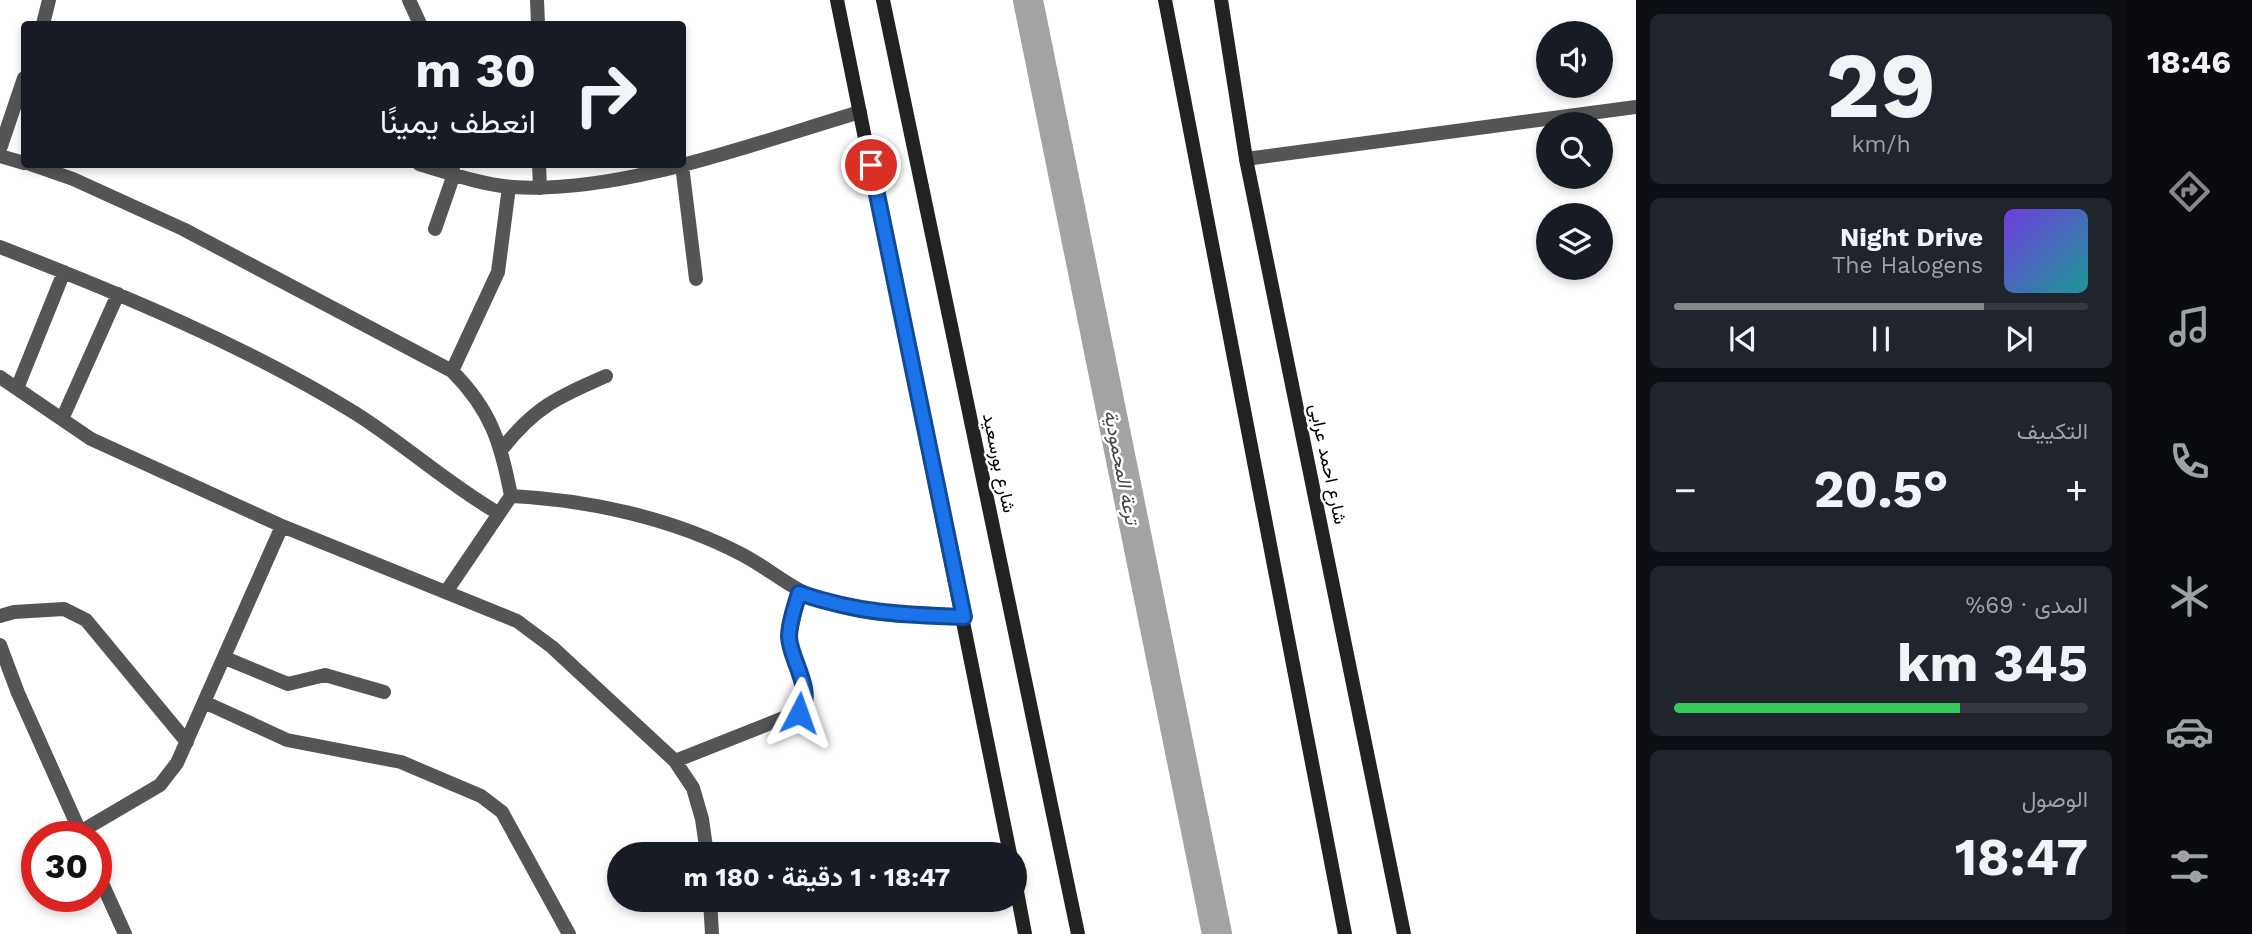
<!DOCTYPE html>
<html lang="ar">
<meta charset="utf-8">
<style>
:root{--surface:#171b24;--page:#20242c;--text:#f1f3f6;--muted:#9ea1a6;--line:#363941;--accent:#858687}
body{margin:0;font-family:"Work Sans",Vazirmatn,sans-serif;background:var(--page);color:var(--text);direction:rtl;height:100vh;display:flex;flex-direction:column;font-size:26px;white-space:nowrap}
*{box-sizing:border-box;margin:0}
p{font-size:23px;color:var(--muted)}
.icon{flex:none;width:38px;height:38px;fill:none;stroke:currentColor;stroke-width:2;stroke-linecap:round;stroke-linejoin:round}
.map{position:relative;flex:1;overflow:hidden;direction:ltr}
.drawer{display:flex;flex-direction:column;gap:14px;padding:14px;background:#0d0f14;width:490px}
.drawer>*{flex:none}
.top-card{position:absolute;left:21px;top:21px;width:665px;height:147px;border-radius:7px;box-shadow:0 4px 10px #0003;direction:rtl;background:#171b24;color:var(--text);overflow:hidden}
.fabs{position:absolute;left:1536px;top:21px;display:grid;gap:14px}
.fabs a{display:grid;place-items:center;width:77px;height:77px;border-radius:50%;background:var(--surface);box-shadow:0 4px 10px #0003;font-size:35px}
.speed{position:absolute;left:21px;top:821px;display:flex;gap:14px;font-size:35px;font-weight:700;text-align:center}
.speed>*{display:grid;place-content:center;width:91px;height:91px;border-radius:50%;background:var(--surface);box-shadow:0 4px 10px #0003;line-height:1}
.speed .limit{border:10px solid #d22;background:#fff;color:#111}
.pin{position:absolute;display:grid;place-items:center;width:60px;height:60px;color:#fff;margin:-30px;border:4px solid #fff;border-radius:50%;box-shadow:0 2px 7px #0007}
.me{position:absolute;width:77px;margin:-38px;rotate:4deg;stroke-linejoin:round;filter:drop-shadow(0 0 5px #0008)}
.turn{display:flex;align-items:center;gap:24px;height:147px;padding:0 35px;font-size:32px}
.turn .icon{width:91px;height:91px;stroke-width:2.5}
.turn b{display:block;font-size:49px;line-height:60px}
.big{font-size:52px;font-weight:700;line-height:1.1}
.drawer .tile{flex:1;display:flex;flex-direction:column;justify-content:center;gap:10px;min-width:0;padding:0 24px;border-radius:10px;background:var(--page)}
.drawer .dial{align-items:center;gap:0}
.dial b{font-size:91px;line-height:1}
.song{display:flex;align-items:center;gap:21px}
.cover{width:84px;height:84px;border-radius:10px;background:linear-gradient(135deg,hsl(260 70% 55%),hsl(180 70% 35%))}
.played{height:7px;border-radius:4px;background:linear-gradient(90deg,var(--accent) 75%,var(--line) 75%)}
.keys{display:flex;justify-content:space-around;direction:ltr}
.heat{display:flex;justify-content:space-between;align-items:center;font-size:38px;direction:ltr}
.charge{height:10px;border-radius:5px;background:linear-gradient(90deg,#34c759 69%,var(--line) 0)}
.trip{position:absolute;left:607px;top:842px;width:420px;height:70px;border-radius:35px;background:var(--surface);box-shadow:0 4px 10px #0003;font-weight:700;line-height:70px;text-align:center;direction:rtl}
main{display:flex;flex:1;min-height:0}
.tab-bar{display:flex;flex-direction:column;width:126px;justify-content:space-around;align-items:center;background:#090b0e;color:var(--muted)}
.tab-bar .icon{width:49px;height:49px}
.tab-bar .on{color:var(--accent)}
.tab-bar b{font-size:32px;color:var(--text)}
.map>svg:first-child{display:block}
</style>
<main>
<nav class="tab-bar">
<b>18:46</b>
<svg class="icon on" aria-label="directions" viewBox="0 0 24 24"><path d="M12 3l9 9-9 9-9-9zM9 14v-3h6M13 9l2 2-2 2"/></svg>
<svg class="icon" aria-label="music" viewBox="0 0 24 24"><path d="M9 18V5l10-2v13"/><circle cx="6" cy="18" r="3"/><circle cx="16" cy="16" r="3"/></svg>
<svg class="icon" aria-label="phone" viewBox="0 0 24 24"><path d="M5 4h4l2 5-3 2q2 4 5 5l2-3 5 2v4C11 20 4 13 5 4z"/></svg>
<svg class="icon" aria-label="climate" viewBox="0 0 24 24"><path d="M12 3v18M4 7l16 10M4 17L20 7"/></svg>
<svg class="icon" aria-label="car" viewBox="0 0 24 24"><path d="M5 17H2v-5l4-1 3-4h7l3 4 3 1v5h-3M9 17h6M6 11h13"/><circle cx="7" cy="17" r="2"/><circle cx="17" cy="17" r="2"/></svg>
<svg class="icon" aria-label="filters" viewBox="0 0 24 24"><path d="M4 7h16M4 17h16"/><circle cx="9" cy="7" r="2"/><circle cx="15" cy="17" r="2"/></svg>
</nav>
<section class="drawer">
<div class="tile dial"><b>29</b><p>km/h</p></div>
<div class="tile">
<div class="song"><i class="cover"></i><div><b>Night Drive</b><p>The Halogens</p></div></div>
<div class="played"></div>
<div class="keys"><svg class="icon" aria-label="previous" viewBox="0 0 24 24"><path d="M18 5L8 12l10 7zM5 5v14"/></svg><svg class="icon" aria-label="pause" viewBox="0 0 24 24"><path d="M8 5v14M16 5v14"/></svg><svg class="icon" aria-label="next" viewBox="0 0 24 24"><path d="M6 5l10 7-10 7zM19 5v14"/></svg></div>
</div>
<div class="tile"><p>التكييف</p>
<div class="heat"><a>−</a><b class="big">20.5°</b><a>+</a></div>
</div>
<div class="tile"><p>المدى · 69%</p><b class="big">345 km</b><div class="charge"></div></div>
<div class="tile"><p>الوصول</p><b class="big">18:47</b></div>
</section>
<div class="map">
<svg width="1636" height="934" viewBox="0 0 1636 934">
<rect width="100%" height="100%" fill="#fff"/>
<g fill="none" stroke-linecap="round" stroke-linejoin="round">
<path stroke="#a3a3a3" stroke-width="30" d="M 1028,0 L 1217,934"/>
<path stroke="#555" stroke-width="14" d="M 409,0 L 420,24
M 537,0 L 538,24
M 43,24 L 49,0
M 0,149 L 24,78
M 0,156 L 24,163
M 1246,159 L 1636,107
M 30,164 L 73,179 L 183,229 L 452,371 C 491,410 501,443 511,496 C 589,500 673,518 743,555 C 778,574 794,593 836,605 C 877,618 921,616 964,617
M 419,164 C 449,173 482,185 513,187 C 622,194 755,143 860,112
M 539,164 L 540,188
M 682,165 L 696,279
M 435,229 L 454,174 L 452,167
M 0,247 C 121,294 244,345 355,413 C 404,444 448,484 498,513
M 452,371 L 498,272 L 509,187
M 0,377 L 91,439 L 282,526 L 517,621 L 552,647 L 675,761 L 693,788 L 702,819 L 707,854
M 18,386 L 64,272
M 63,417 L 118,294
M 502,449 C 535,407 558,397 606,376
M 446,592 L 511,496
M 0,616 L 14,612 L 64,609 L 86,620 L 187,742
M 0,645 L 18,693 L 82,836
M 225,658 L 288,684 L 325,675 L 384,692
M 204,702 L 282,526
M 675,761 L 801,711 L 804,689 L 789,641 L 799,593
M 80,832 L 160,785 L 177,763 L 204,702 L 287,740 L 401,762 L 481,796 L 502,812 L 569,934
M 96,870 L 125,934
M 710,900 L 712,934"/>
<path stroke="#222" stroke-width="14" d="M 837,0 L 1010,854
M 883,0 L 1078,934
M 1165,0 L 1345,934
M 1221,0 L 1246,159 L 1404,934
M 1015,881 L 1025,934"/>
</g>
<g fill="none" stroke-linecap="round" stroke-linejoin="round">
<g stroke="#114b97" stroke-width="18">
<path id="route" d="M 799,713 C 816,692 790,660 789,637 C 789,622 795,607 799,593 C 858,613 902,615 964,617 L 871,165"/>
</g>
<use href="#route" stroke="#1a73e8" stroke-width="12"/>
</g>
<g text-anchor="middle" stroke-width="5" stroke-linejoin="round" paint-order="stroke">
<g font-size="18" fill="#000" stroke="#fff">
<text transform="translate(999 463) rotate(78)" y="6">شارع بورسعيد</text>
<text transform="translate(1328 464) rotate(78)" y="6">شارع احمد عرابى</text>
</g>
<g font-size="19" font-style="italic" fill="#444" stroke="#fff">
<text transform="translate(1122 467) rotate(79)" y="7">ترعة المحمودية</text>
</g>
</g>
</svg>
<div class="fabs">
<a><svg class="icon" aria-label="sound" viewBox="0 0 24 24"><path d="M4 9h4l5-4v14l-5-4H4zM17 9q2 3 0 6"/></svg></a>
<a><svg class="icon" aria-label="search" viewBox="0 0 24 24"><circle cx="10" cy="10" r="6"/><path d="M15 15l6 6"/></svg></a>
<a><svg class="icon" aria-label="layers" viewBox="0 0 24 24"><path d="M12 4l9 5-9 5-9-5zM3 14l9 5 9-5"/></svg></a>
</div>
<div class="speed"><div class="limit">30</div></div>
<div class="pin" style="left:871px;top:165px;background:#d93025"><svg class="icon" aria-label="arrive" viewBox="0 0 24 24"><path d="M6 21V4h12l-3 4 3 4H6"/></svg></div>
<svg class="me" style="left:799px;top:713px" viewBox="-20 -20 40 40"><path d="M0-17L14 15 0 8-14 15z" fill="#1a73e8" stroke="#fff" stroke-width="4"/></svg>
<div class="trip">18:47 · 1 دقيقة · 180 m</div>
<div class="top-card">
<div class="turn"><svg class="icon" aria-label="right" viewBox="0 0 24 24"><path d="M7 20v-9h11M14 6l5 5-5 5"/></svg><div><b>30 m</b>انعطف يمينًا</div></div>
</div>
</div>
</main>
